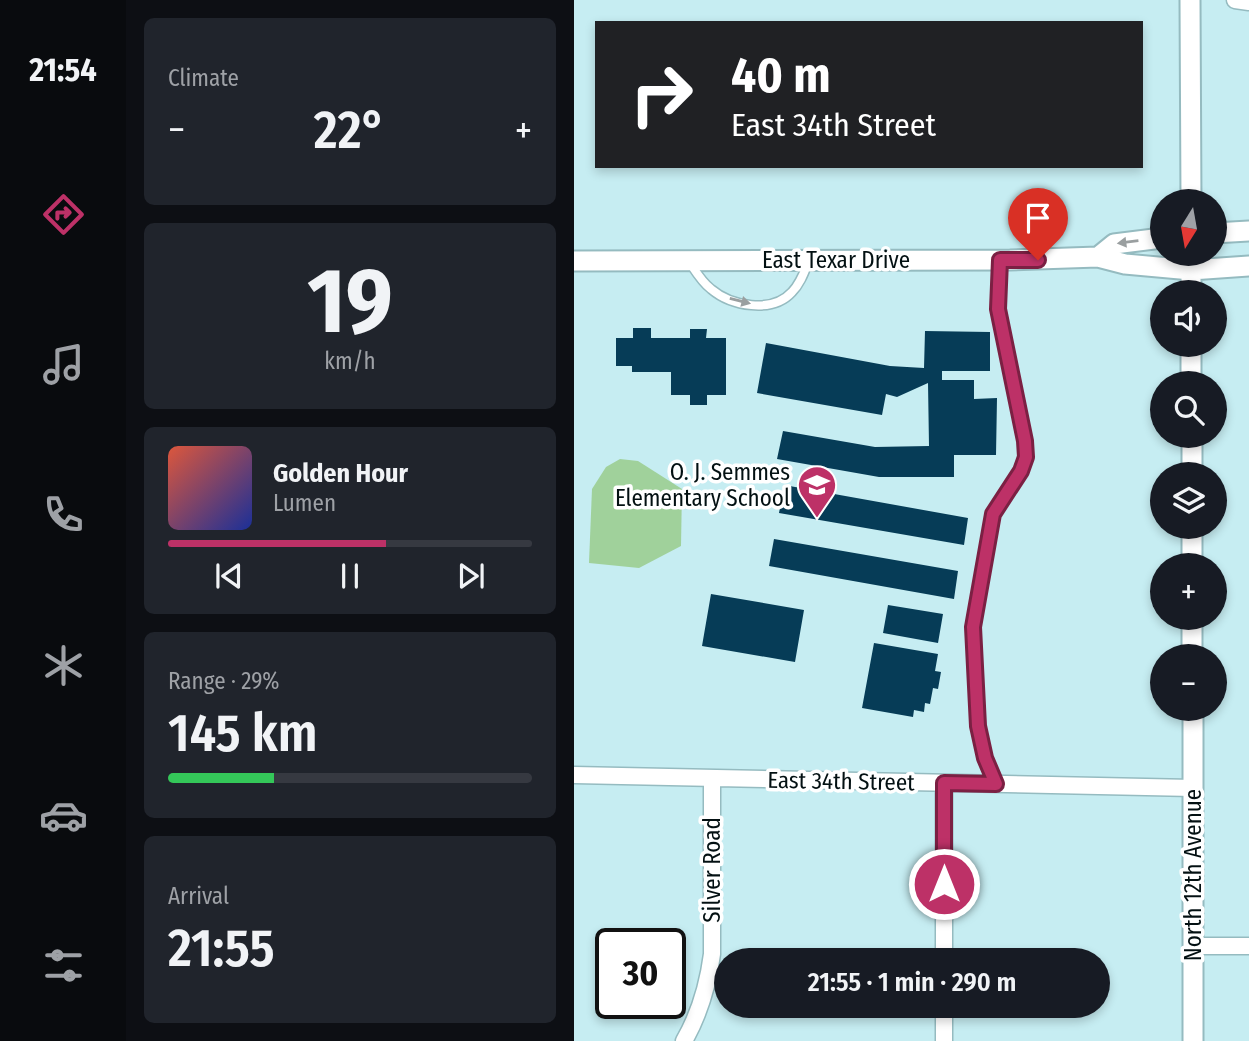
<!DOCTYPE html>
<meta charset="utf-8">
<style>
:root{--surface:#171b24;--page:#20242c;--text:#f1f3f6;--muted:#9ea1a6;--line:#363941;--accent:#bd3167}
body{margin:0;font-family:"Fira Sans Condensed",sans-serif;background:var(--page);color:var(--text);height:100vh;display:flex;flex-direction:column;font-size:26px;white-space:nowrap}
*{box-sizing:border-box;margin:0}
p{font-size:23px;color:var(--muted)}
.icon{flex:none;width:38px;height:38px;fill:none;stroke:currentColor;stroke-width:2;stroke-linecap:round;stroke-linejoin:round}
.map{position:relative;flex:1;overflow:hidden}
.details{display:flex;flex-direction:column;gap:18px;padding:18px;background:#0d0f14;width:448px}
.details>*{flex:none}
.guide{position:absolute;left:21px;top:21px;width:548px;height:147px;border-radius:0px;box-shadow:0 4px 10px #0003;background:#202124;color:#fff;overflow:hidden}
.needle{width:46px;rotate:191deg}
.tools{position:absolute;left:576px;top:189px;display:grid;gap:14px}
.tools a{display:grid;place-items:center;width:77px;height:77px;border-radius:50%;background:var(--surface);box-shadow:0 4px 10px #0003;font-size:35px}
.speed{position:absolute;left:21px;top:928px;display:flex;gap:14px;font-size:35px;font-weight:700;text-align:center}
.speed>*{display:grid;place-content:center;width:91px;height:91px;border-radius:50%;background:var(--surface);box-shadow:0 4px 10px #0003;line-height:1}
.speed .limit{border:4px solid #111;border-radius:10px;background:#fff;color:#111}
.pin{position:absolute;display:grid;place-items:center;width:60px;height:60px;color:#fff;margin:-72px -30px;border-radius:50% 50% 50% 0;rotate:-45deg;box-shadow:0 0 7px #0007}
.pin .icon{rotate:45deg}
.me{position:absolute;width:77px;margin:-38px;rotate:0deg;stroke-linejoin:round;filter:drop-shadow(0 0 5px #0008)}
.turn{display:flex;align-items:center;gap:24px;height:147px;padding:0 21px;font-size:32px}
.turn .icon{width:91px;height:91px;stroke-width:2.5}
.turn b{display:block;font-size:49px;line-height:60px}
.big{font-size:52px;font-weight:600;line-height:1.1}
.details .widget{flex:1;display:flex;flex-direction:column;justify-content:center;gap:10px;min-width:0;padding:0 24px;border-radius:10px;background:var(--page)}
.details .dial{align-items:center;gap:0}
.dial b{font-size:91px;line-height:1}
.song{display:flex;align-items:center;gap:21px}
.cover{width:84px;height:84px;border-radius:10px;background:linear-gradient(135deg,hsl(10 70% 55%),hsl(230 70% 35%))}
.played{height:7px;border-radius:4px;background:linear-gradient(90deg,var(--accent) 60%,var(--line) 60%)}
.keys{display:flex;justify-content:space-around;direction:ltr}
.heat{display:flex;justify-content:space-between;align-items:center;font-size:38px;direction:ltr}
.charge{height:10px;border-radius:5px;background:linear-gradient(90deg,#34c759 29%,var(--line) 0)}
.trip{position:absolute;left:140px;top:948px;width:396px;height:70px;border-radius:35px;background:var(--surface);box-shadow:0 4px 10px #0003;font-weight:600;line-height:70px;text-align:center}
main{display:flex;flex:1;min-height:0}
.tabs{display:flex;flex-direction:column;width:126px;justify-content:space-around;align-items:center;background:#090b0e;color:var(--muted)}
.tabs .icon{width:49px;height:49px}
.tabs .on{color:var(--accent)}
.tabs b{font-size:32px;color:var(--text)}
.map>svg:first-child{display:block}
</style>
<main>
<nav class="tabs">
<b>21:54</b>
<svg class="icon on" aria-label="directions" viewBox="0 0 24 24"><path d="M12 3l9 9-9 9-9-9zM9 14v-3h6M13 9l2 2-2 2"/></svg>
<svg class="icon" aria-label="music" viewBox="0 0 24 24"><path d="M9 18V5l10-2v13"/><circle cx="6" cy="18" r="3"/><circle cx="16" cy="16" r="3"/></svg>
<svg class="icon" aria-label="phone" viewBox="0 0 24 24"><path d="M5 4h4l2 5-3 2q2 4 5 5l2-3 5 2v4C11 20 4 13 5 4z"/></svg>
<svg class="icon" aria-label="climate" viewBox="0 0 24 24"><path d="M12 3v18M4 7l16 10M4 17L20 7"/></svg>
<svg class="icon" aria-label="car" viewBox="0 0 24 24"><path d="M5 17H2v-5l4-1 3-4h7l3 4 3 1v5h-3M9 17h6M6 11h13"/><circle cx="7" cy="17" r="2"/><circle cx="17" cy="17" r="2"/></svg>
<svg class="icon" aria-label="filters" viewBox="0 0 24 24"><path d="M4 7h16M4 17h16"/><circle cx="9" cy="7" r="2"/><circle cx="15" cy="17" r="2"/></svg>
</nav>
<section class="details">
<div class="widget"><p>Climate</p>
<div class="heat"><a>−</a><b class="big">22°</b><a>+</a></div>
</div>
<div class="widget dial"><b>19</b><p>km/h</p></div>
<div class="widget">
<div class="song"><i class="cover"></i><div><b>Golden Hour</b><p>Lumen</p></div></div>
<div class="played"></div>
<div class="keys"><svg class="icon" aria-label="previous" viewBox="0 0 24 24"><path d="M18 5L8 12l10 7zM5 5v14"/></svg><svg class="icon" aria-label="pause" viewBox="0 0 24 24"><path d="M8 5v14M16 5v14"/></svg><svg class="icon" aria-label="next" viewBox="0 0 24 24"><path d="M6 5l10 7-10 7zM19 5v14"/></svg></div>
</div>
<div class="widget"><p>Range · 29%</p><b class="big">145 km</b><div class="charge"></div></div>
<div class="widget"><p>Arrival</p><b class="big">21:55</b></div>
</section>
<div class="map">
<svg width="675" height="1041" viewBox="0 0 675 1041">
<rect width="100%" height="100%" fill="#c6edf2"/>
<path fill="#a0d19b" d="M 46,459 L 64,461 L 108,489 L 107,546 L 65,568 L 15,563 L 18,489 L 32,467 Z"/>
<path fill="#063c57" d="M 59,328 L 77,328 L 77,338 L 116,338 L 116,329 L 133,329 L 132,338 L 152,338 L 152,395 L 133,395 L 133,405 L 116,405 L 116,395 L 97,395 L 97,372 L 58,372 L 58,366 L 42,366 L 42,338 L 59,338 Z
M 351,331 L 416,332 L 416,371 L 368,371 L 368,380 L 400,380 L 400,399 L 423,398 L 422,455 L 380,455 L 380,477 L 305,477 L 203,459 L 209,431 L 301,447 L 355,446 L 354,383 L 323,397 L 312,394 L 308,415 L 183,393 L 192,343 L 316,366 L 350,368 Z
M 210,485 L 394,518 L 390,545 L 205,513 Z
M 200,539 L 384,571 L 380,599 L 195,566 Z
M 137,594 L 230,610 L 221,662 L 128,646 Z
M 314,605 L 369,614 L 364,643 L 309,633 Z
M 300,643 L 364,654 L 361,671 L 367,672 L 364,689 L 359,688 L 356,704 L 351,703 L 350,712 L 340,710 L 339,717 L 288,708 Z"/>
<g fill="none" stroke-linecap="round" stroke-linejoin="round">
<g stroke="#95bbc0" stroke-width="11">
<path id="service" d="M 116,263 C 122,272 128,282 137,289 C 157,306 198,314 218,292 C 226,284 230,273 234,263
M 421,783 L 411,758 L 404,726 L 399,627 L 419,514 L 447,471 L 452,457 L 451,441 L 424,309 L 426,260"/>
</g>
<g stroke="#95bbc0" stroke-width="19">
<path id="minor" d="M 661,0 L 675,2
M 0,775 L 619,788
M 370,783 L 370,961
M 619,946 L 675,946
M 370,1006 L 370,1041
M 110,1041 C 126,1013 134,985 138,954 L 138,778"/>
</g>
<g stroke="#95bbc0" stroke-width="23">
<path id="tertiary" d="M 616,0 L 617,201
M 640,233 L 675,231
M 617,254 L 617,292
M 524,257 L 540,244 L 588,238
M 0,261 L 436,260 L 524,257 L 551,264 L 617,270 L 675,266
M 617,345 L 617,383
M 618,436 L 618,474
M 618,527 L 618,565
M 618,618 L 618,656
M 619,709 L 619,1041"/>
</g>
<use href="#service" stroke="#fff" stroke-width="8"/>
<use href="#minor" stroke="#fff" stroke-width="16"/>
<use href="#tertiary" stroke="#fff" stroke-width="19"/>
</g>
<defs><path id="oneway-solid" d="M-6-.8H1V-3.2L6.5 0L1 3.2V.8H-6Z" transform="scale(1.75)"/></defs>
<g fill="#9a9fa0">
<use href="#oneway-solid" transform="translate(554 242) rotate(173)"/>
<use href="#oneway-solid" transform="translate(166 301) rotate(14)"/>
</g>
<g fill="none" stroke-linecap="round" stroke-linejoin="round">
<g stroke="#7b2043" stroke-width="18">
<path id="route" d="M 370,884 L 370,783 L 422,784 L 411,758 L 404,726 L 399,627 L 419,514 L 447,471 L 452,457 L 451,441 L 424,309 L 426,260 L 464,260"/>
</g>
<use href="#route" stroke="#bd3167" stroke-width="12"/>
</g>
<defs>
<g id="school-pin" transform="scale(2.0125)"><path d="M0 17L-7.5 6A9.5 9.5 0 1 1 7.5 6Z" fill="#bd3167" stroke="#fff"/><path d="M0-5L7-2L0 1L-7-2ZM-4 1L0 2.5L4 1V4Q0 6-4 4Z" fill="#fff"/></g>
</defs>
<g fill-rule="evenodd">
<use href="#school-pin" x="243" y="485"/>
</g>
<g text-anchor="middle" stroke-width="7" stroke-linejoin="round" paint-order="stroke">
<g font-size="23" fill="#031012" stroke="#fff">
<text x="262" y="268">East Texar Drive</text>
<text transform="translate(267 781) rotate(1)" y="8">East 34th Street</text>
<text transform="translate(138 870) rotate(-90)" y="8">Silver Road</text>
<text transform="translate(619 875) rotate(-90)" y="8">North 12th Avenue</text>
</g>
<g font-size="23" fill="#031012" stroke="#fff" text-anchor="end">
<text x="216" y="480">O. J. Semmes<tspan x="216" dy="26">Elementary School</tspan></text>
</g>
</g>
</svg>
<div class="tools">
<a><svg class="needle" viewBox="-14 -14 28 28"><path d="M0-13l5 13h-10z" fill="#e53935"/><path d="M0 13l5-13h-10z" fill="#9ea1a6"/></svg></a>
<a><svg class="icon" aria-label="sound" viewBox="0 0 24 24"><path d="M4 9h4l5-4v14l-5-4H4zM17 9q2 3 0 6"/></svg></a>
<a><svg class="icon" aria-label="search" viewBox="0 0 24 24"><circle cx="10" cy="10" r="6"/><path d="M15 15l6 6"/></svg></a>
<a><svg class="icon" aria-label="layers" viewBox="0 0 24 24"><path d="M12 4l9 5-9 5-9-5zM3 14l9 5 9-5"/></svg></a>
<a>+</a>
<a>−</a>
</div>
<div class="speed"><div class="limit">30</div></div>
<div class="pin" style="left:464px;top:260px;background:#d93025"><svg class="icon" aria-label="arrive" viewBox="0 0 24 24"><path d="M6 21V4h12l-3 4 3 4H6"/></svg></div>
<svg class="me" style="left:370px;top:884px" viewBox="-20 -20 40 40"><circle r="17" fill="#bd3167" stroke="#fff" stroke-width="3"/><path d="M0-11L8 9 0 5-8 9z" fill="#fff"/></svg>
<div class="trip">21:55 · 1 min · 290 m</div>
<div class="guide">
<div class="turn"><svg class="icon" aria-label="right" viewBox="0 0 24 24"><path d="M7 20v-9h11M14 6l5 5-5 5"/></svg><div><b>40 m</b>East 34th Street</div></div>
</div>
</div>
</main>
